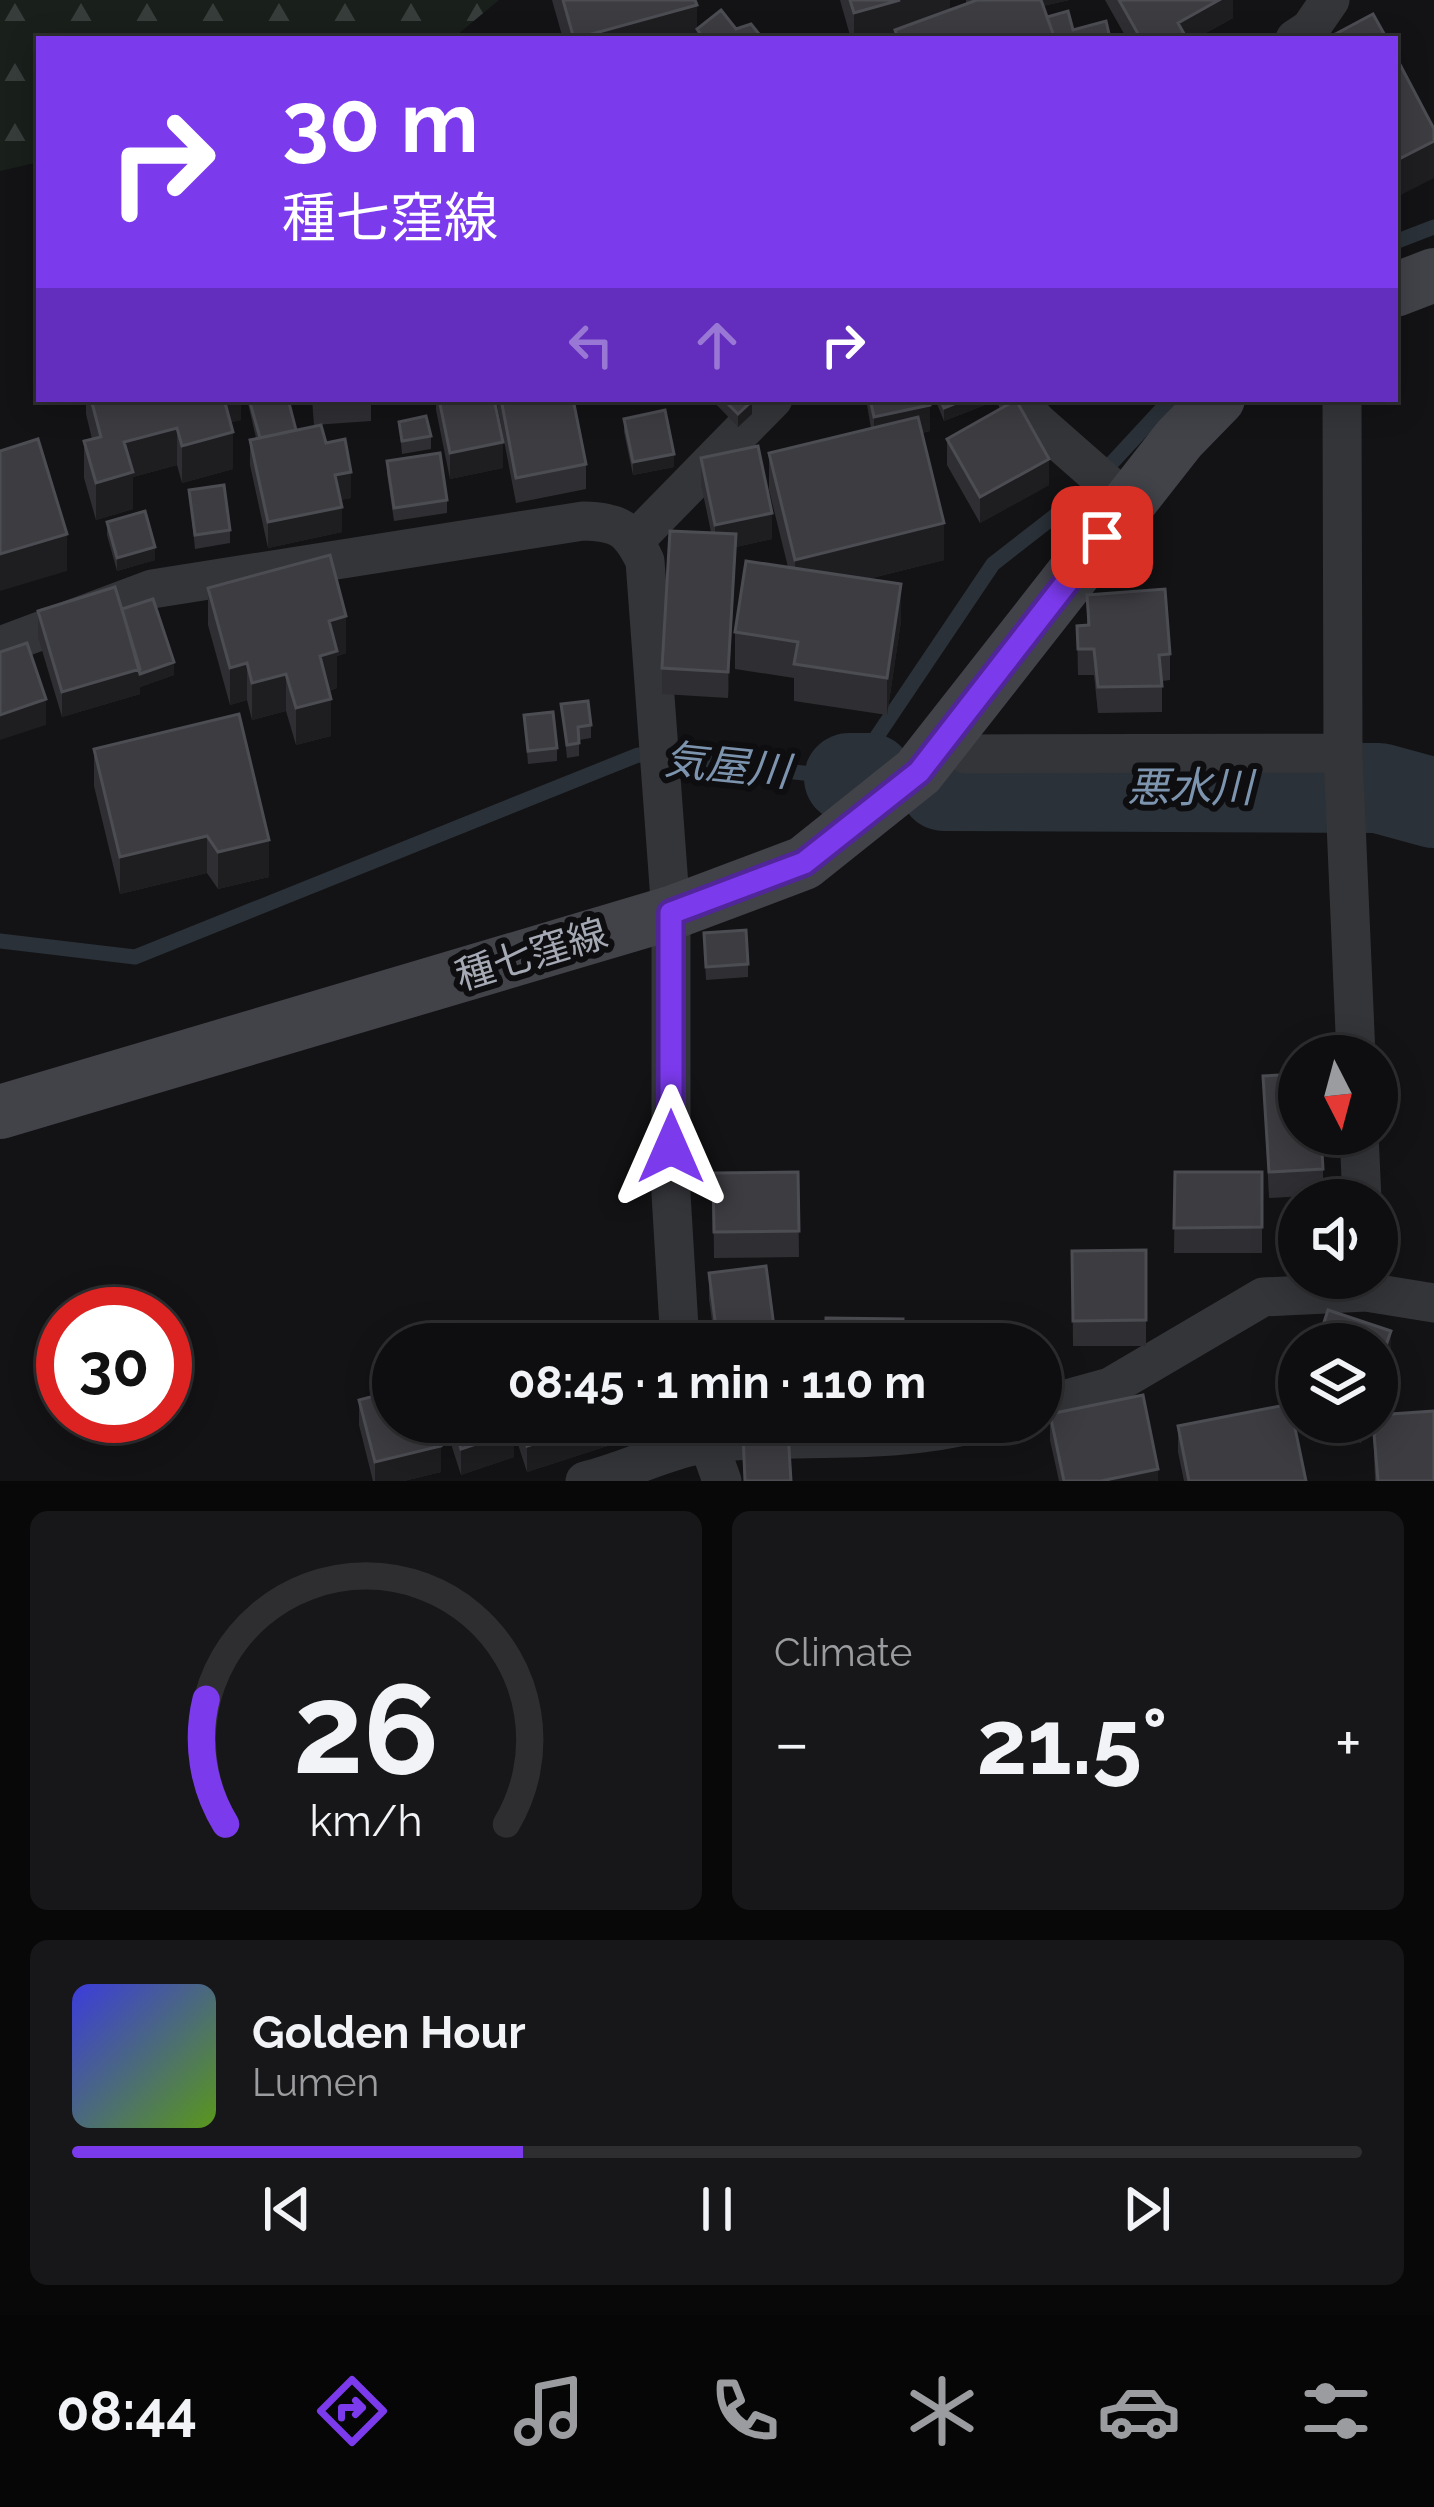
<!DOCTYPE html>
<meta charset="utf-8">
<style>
:root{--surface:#0e0e10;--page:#171719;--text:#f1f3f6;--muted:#9b9c9f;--line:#2e2e30;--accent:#7c3aed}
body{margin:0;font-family:Raleway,"Noto Sans JP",sans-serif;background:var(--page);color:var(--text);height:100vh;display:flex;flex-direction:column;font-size:45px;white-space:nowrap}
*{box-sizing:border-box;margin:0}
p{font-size:39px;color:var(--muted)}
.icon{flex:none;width:66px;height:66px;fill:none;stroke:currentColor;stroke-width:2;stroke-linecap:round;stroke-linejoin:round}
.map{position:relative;height:1481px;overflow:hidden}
.details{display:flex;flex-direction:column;gap:30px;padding:30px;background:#080809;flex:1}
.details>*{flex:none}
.top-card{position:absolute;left:36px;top:36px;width:1362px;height:366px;border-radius:0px;box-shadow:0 6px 30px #0003,0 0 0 3px var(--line);background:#7c3aed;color:#fff;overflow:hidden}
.needle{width:78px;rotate:174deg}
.tools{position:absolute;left:1278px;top:1035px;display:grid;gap:24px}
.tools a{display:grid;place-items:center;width:120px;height:120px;border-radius:50%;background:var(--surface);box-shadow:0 6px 30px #0003,0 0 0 3px var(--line);font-size:60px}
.speed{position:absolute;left:36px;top:1287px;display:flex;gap:24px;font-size:60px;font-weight:700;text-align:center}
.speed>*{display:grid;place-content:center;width:156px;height:156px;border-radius:50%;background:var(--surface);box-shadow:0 6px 30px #0003,0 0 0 3px var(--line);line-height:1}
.speed .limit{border:18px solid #d22;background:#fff;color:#111}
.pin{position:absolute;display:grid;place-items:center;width:102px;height:102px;color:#fff;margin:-51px;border-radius:24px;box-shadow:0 6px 18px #0006}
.me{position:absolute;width:132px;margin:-66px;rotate:0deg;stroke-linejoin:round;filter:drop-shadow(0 0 9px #0008)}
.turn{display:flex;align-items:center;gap:42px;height:252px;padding:0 48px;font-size:54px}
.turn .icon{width:156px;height:156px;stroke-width:2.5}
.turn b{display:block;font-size:84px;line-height:102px}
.lanes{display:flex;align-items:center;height:114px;padding:0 48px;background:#0003;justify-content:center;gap:60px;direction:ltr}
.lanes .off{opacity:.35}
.big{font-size:90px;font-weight:700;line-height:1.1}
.details .card{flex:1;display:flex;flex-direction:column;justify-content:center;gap:18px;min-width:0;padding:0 42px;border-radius:18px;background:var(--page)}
.details .dial{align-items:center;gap:0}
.dial svg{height:312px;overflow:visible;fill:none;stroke:var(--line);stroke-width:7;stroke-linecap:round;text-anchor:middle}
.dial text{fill:var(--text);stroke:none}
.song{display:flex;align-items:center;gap:36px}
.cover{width:144px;height:144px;border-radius:18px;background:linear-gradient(135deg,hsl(240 70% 55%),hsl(90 70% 35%))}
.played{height:12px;border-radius:6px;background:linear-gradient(90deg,var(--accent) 35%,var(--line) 35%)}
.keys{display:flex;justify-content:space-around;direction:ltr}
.heat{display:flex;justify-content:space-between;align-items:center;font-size:66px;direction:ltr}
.details .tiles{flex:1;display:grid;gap:30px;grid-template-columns:1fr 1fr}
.card:last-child{grid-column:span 2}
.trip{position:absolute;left:372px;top:1323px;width:690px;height:120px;border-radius:60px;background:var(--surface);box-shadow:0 6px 30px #0003,0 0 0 3px var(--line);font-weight:700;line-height:120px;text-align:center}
.dock{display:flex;height:192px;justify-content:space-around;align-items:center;background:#060606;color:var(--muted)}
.dock .icon{width:84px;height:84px}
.dock .current{color:var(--accent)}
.dock b{font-size:54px;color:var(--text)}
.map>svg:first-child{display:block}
</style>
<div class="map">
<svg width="1434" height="1481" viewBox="0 0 1434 1481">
<defs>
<pattern id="forest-firs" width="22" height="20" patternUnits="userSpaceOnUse" patternTransform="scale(3)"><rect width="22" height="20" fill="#191f1b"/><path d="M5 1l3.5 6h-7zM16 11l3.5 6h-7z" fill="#373d3a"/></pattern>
</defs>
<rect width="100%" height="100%" fill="#131315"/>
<path fill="url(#forest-firs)" d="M 0,0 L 499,0 L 452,39 L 39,39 L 39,162 L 0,171 Z"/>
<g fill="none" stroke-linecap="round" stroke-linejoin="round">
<path stroke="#2a3138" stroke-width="15" d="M 1395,242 L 1434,227
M 0,941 L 135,957 L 638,755 L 849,778 L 993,564 L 1083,494 L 1171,399"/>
<path stroke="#2a3138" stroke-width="90" d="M 849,778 L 869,778
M 944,786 L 1379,788 L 1434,803"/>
<path stroke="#343539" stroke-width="39" d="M 1295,39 L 1310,29 L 1330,0
M 1017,399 L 1038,423 L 1129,503
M 1342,399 L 1343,753 L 1356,1056
M 635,540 L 773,399
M 0,646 L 152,589 L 583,521 C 619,522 629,528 645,561 L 671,913 L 671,1194 L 680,1344
M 943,741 L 966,754 L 1343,753
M 1359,1134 L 1362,1200
M 1041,1406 L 1110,1387 L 1263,1297 L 1366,1292 L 1434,1303
M 701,1422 L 722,1481
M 585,1481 C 627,1471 669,1448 710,1443 C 800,1434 892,1446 980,1422"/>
<path stroke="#424349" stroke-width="54" d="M 1395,290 L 1434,275
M 0,1112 L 671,913 L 804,863 L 918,772 L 1179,439 L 1218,399"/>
</g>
<path fill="#2f2f33" d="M 552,0 L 695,0 L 697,29 L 736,29 L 763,39 L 563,39 Z
M 840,0 L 950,0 L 950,11 L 966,5 L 966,0 L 1069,0 L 1043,6 L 1047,17 L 1073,30 L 1110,39 L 851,39 Z
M 1105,0 L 1233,0 L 1233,18 L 1195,39 L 1127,39 Z
M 86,399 L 241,399 L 241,420 L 231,422 L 233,469 L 182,483 L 177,465 L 133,477 L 133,509 L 96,520 L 84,478 L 84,441 L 92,439 L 86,414 Z
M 247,399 L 288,399 L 296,430 L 326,443 L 351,498 L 340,500 L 342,532 L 268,548 L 250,465 L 250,440 L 256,438 Z
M 312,399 L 371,399 L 371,421 L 314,425 Z
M 436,399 L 494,399 L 503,468 L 450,479 L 436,410 Z
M 496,399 L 573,399 L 586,464 L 586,489 L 516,503 Z
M 711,399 L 750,399 L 752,414 L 738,427 Z
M 866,399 L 929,399 L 930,431 L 922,433 L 944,560 L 868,579 L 901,621 L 887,715 L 794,701 L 794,678 L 735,669 L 735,632 L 788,567 L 769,490 L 769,453 L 871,428 Z
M 935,399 L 990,399 L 990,403 L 944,421 Z
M 624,419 L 674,467 L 633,475 L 624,432 Z
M 399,422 L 431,436 L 431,449 L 402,454 Z
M 947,439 L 1049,485 L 980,523 L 947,465 Z
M 701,458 L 772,539 L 736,547 L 728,698 L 662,694 L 662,668 L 711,532 L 701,484 Z
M 387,461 L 447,500 L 447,513 L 394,521 L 387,474 Z
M 189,490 L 230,530 L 230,543 L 195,549 Z
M 107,522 L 155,560 L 117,571 L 107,535 Z
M 208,588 L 346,653 L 337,656 L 337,688 L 329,691 L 331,736 L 296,745 L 286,711 L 252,720 L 247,700 L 230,705 L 208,625 Z
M 1087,595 L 1170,654 L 1170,680 L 1162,681 L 1162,712 L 1098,713 L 1094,675 L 1078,675 L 1077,626 L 1087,625 Z
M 122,609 L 174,675 L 140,687 L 140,694 L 62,717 L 38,637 L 38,611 Z
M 561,704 L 591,725 L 591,738 L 579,740 L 579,756 L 567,758 Z
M 524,715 L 557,748 L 557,761 L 528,764 Z
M 94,749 L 269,877 L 218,889 L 207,873 L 120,894 L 94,786 Z
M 704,946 L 748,964 L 748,977 L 706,980 Z
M 1263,1076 L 1323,1169 L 1323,1195 L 1269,1198 Z
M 798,1172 L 799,1257 L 714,1258 L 713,1173 Z
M 1175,1172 L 1262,1172 L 1262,1253 L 1174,1253 Z
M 1146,1250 L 1146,1346 L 1073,1346 L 1072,1251 Z
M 766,1266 L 776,1344 L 715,1344 L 709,1299 L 709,1273 Z
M 1299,1396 L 1299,1422 L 1368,1422 L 1361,1443 L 1299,1422 Z
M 359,1400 L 441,1472 L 404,1481 L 373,1481 L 359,1425 Z
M 1050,1414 L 1158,1481 L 1059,1481 L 1050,1440 Z
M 444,1422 L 629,1422 L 629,1439 L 527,1472 L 514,1432 L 514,1457 L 461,1475 Z
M 1373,1422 L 1434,1481 L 1375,1481 Z
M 1178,1426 L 1306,1481 L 1184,1481 L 1178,1452 Z"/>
<path fill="#1e1e21" d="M 900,0 L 950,0 L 950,23 L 895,30 L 895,38 L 892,39 L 854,39 L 854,13 Z
M 1038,0 L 1069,0 L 1038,7 Z
M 1219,0 L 1233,0 L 1233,18 L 1195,39 L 1178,39 L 1178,23 Z
M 697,5 L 697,39 L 574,39 Z
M 1434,141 L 1434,178 L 1395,198 L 1395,161 Z
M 221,399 L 241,399 L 241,420 L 221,425 Z
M 966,399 L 990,399 L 990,403 L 944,421 L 944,408 Z
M 752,401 L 752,414 L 738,427 L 738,414 Z
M 930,405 L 930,431 L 874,443 L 874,417 Z
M 177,428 L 177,465 L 133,477 L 133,509 L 96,520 L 96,483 L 124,442 Z
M 233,432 L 233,469 L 182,483 L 182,446 Z
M 503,442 L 503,468 L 450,479 L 450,453 Z
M 674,454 L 674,467 L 633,475 L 633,462 Z
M 1049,459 L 1049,485 L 980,523 L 980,497 Z
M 351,472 L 351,498 L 335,501 L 335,475 Z
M 342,507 L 342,532 L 268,548 L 268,522 Z
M 772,513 L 772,539 L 736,547 L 728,698 L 728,672 L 715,551 L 715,525 Z
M 944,523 L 944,560 L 795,597 L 795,560 Z
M 67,534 L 67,571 L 0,591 L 0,554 Z
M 155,547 L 155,560 L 117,571 L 117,558 Z
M 901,584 L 901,621 L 887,715 L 887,678 Z
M 346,616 L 346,653 L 337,656 L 337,688 L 320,693 L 320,656 L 329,621 Z
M 174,662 L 174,675 L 140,687 L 140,694 L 62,717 L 62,692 L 140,669 Z
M 247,663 L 247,700 L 230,705 L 230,668 Z
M 286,674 L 286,711 L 252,720 L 252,683 Z
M 46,699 L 46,725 L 0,740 L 0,715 Z
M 331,699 L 331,736 L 296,745 L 296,708 Z
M 207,836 L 207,873 L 120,894 L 120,857 Z
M 269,840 L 269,877 L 218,889 L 218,852 Z
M 1391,1331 L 1391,1356 L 1377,1397 L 1377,1371 Z
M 602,1422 L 629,1422 L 629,1439 L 527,1472 L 527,1446 Z
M 1361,1422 L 1368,1422 L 1361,1443 Z
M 514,1431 L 514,1457 L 461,1475 L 461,1449 Z
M 441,1446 L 441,1472 L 404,1481 L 375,1481 L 375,1462 Z
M 1158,1469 L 1158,1481 L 1101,1481 Z"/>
<path fill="#3c3c41" stroke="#4c4d53" stroke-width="3" d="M 563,0 L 695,0 L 697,5 L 574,39 Z
M 850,0 L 900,0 L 854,13 Z
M 977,0 L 1041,0 L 1055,39 L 898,39 L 895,30 Z
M 1119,0 L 1219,0 L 1178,23 L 1187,39 L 1141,39 Z
M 721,10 L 736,29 L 751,24 L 763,39 L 704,39 L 697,29 Z
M 1068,11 L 1073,30 L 1106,21 L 1110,38 L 1055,39 L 1047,17 Z
M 1373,14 L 1387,39 L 1326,39 Z
M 1395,55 L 1434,129 L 1434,141 L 1395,161 Z
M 91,399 L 224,399 L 233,432 L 182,446 L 177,428 L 124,442 L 133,472 L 96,483 L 84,441 L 101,437 Z
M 249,399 L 288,399 L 296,430 L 260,438 Z
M 439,399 L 494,399 L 503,442 L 450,453 Z
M 501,399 L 573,399 L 586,464 L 516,478 Z
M 723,399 L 750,399 L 752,401 L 738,414 Z
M 870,399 L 929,399 L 930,405 L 874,417 Z
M 940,399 L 966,399 L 944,408 Z
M 1016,400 L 1049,459 L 980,497 L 947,439 Z
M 665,410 L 674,454 L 633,462 L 624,419 Z
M 426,416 L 431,436 L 402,441 L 399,422 Z
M 918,417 L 944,523 L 795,560 L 769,453 Z
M 321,425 L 326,443 L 345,439 L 351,472 L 335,475 L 342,507 L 268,522 L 250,440 Z
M 38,439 L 67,534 L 0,554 L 0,451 Z
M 758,446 L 772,513 L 715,525 L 701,458 Z
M 440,453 L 447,500 L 394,508 L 387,461 Z
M 224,485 L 230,530 L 195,535 L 189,490 Z
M 145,511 L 155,547 L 117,558 L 107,522 Z
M 670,531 L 736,534 L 728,672 L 662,668 Z
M 330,555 L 346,616 L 329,621 L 337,651 L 320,656 L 331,699 L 296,708 L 286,674 L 252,683 L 247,663 L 230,668 L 208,588 Z
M 746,561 L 901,584 L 887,678 L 794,664 L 798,642 L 735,632 Z
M 115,587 L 140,669 L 62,692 L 38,611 Z
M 1165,589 L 1170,654 L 1159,655 L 1162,686 L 1098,687 L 1094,649 L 1078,649 L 1077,626 L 1089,625 L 1087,595 Z
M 153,599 L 174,662 L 140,674 L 122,609 Z
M 27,643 L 46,699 L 0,715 L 0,652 Z
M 588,701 L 591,725 L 578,727 L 579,743 L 567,745 L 561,704 Z
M 553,712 L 557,748 L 528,751 L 524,715 Z
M 239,714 L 269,840 L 218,852 L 207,836 L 120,857 L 94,749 Z
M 746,930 L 748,964 L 706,967 L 704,933 Z
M 1299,1074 L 1299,1134 L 1321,1134 L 1323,1169 L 1269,1172 L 1263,1076 Z
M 798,1172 L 799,1231 L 714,1232 L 713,1173 Z
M 1175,1172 L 1262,1172 L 1262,1227 L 1174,1228 Z
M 1146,1250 L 1146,1320 L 1073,1321 L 1072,1251 Z
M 766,1266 L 776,1342 L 760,1344 L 718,1344 L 709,1273 Z
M 1328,1310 L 1391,1331 L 1377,1371 L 1377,1344 L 1317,1344 Z
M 826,1318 L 903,1319 L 903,1344 L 826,1344 Z
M 393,1391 L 393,1422 L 435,1422 L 441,1446 L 375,1462 L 359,1400 Z
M 1143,1395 L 1158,1469 L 1101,1481 L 1064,1481 L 1050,1414 Z
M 1290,1404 L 1306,1481 L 1189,1481 L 1178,1426 Z
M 1434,1411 L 1434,1481 L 1378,1481 L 1373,1422 L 1377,1422 L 1377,1415 Z
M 452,1422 L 511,1422 L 514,1431 L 461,1449 Z
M 519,1422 L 602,1422 L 527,1446 Z
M 788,1432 L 791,1481 L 745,1481 L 743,1434 Z"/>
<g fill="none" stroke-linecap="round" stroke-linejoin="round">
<g stroke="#51269a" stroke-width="30">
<path id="route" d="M 671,1147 L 671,913 L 804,863 L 919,772 L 1102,537"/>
</g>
<use href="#route" stroke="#7c3aed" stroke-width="21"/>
</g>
<g text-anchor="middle" stroke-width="12" stroke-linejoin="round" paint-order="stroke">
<g font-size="39" fill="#a5a9b4" stroke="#0e0e10">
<text transform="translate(531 954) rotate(-17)" y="14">種七窪線</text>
</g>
<g font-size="42" font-style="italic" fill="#7d94af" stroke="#0e0e10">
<text transform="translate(727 765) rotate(6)" y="15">気屋川</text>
<text x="1190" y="802">悪水川</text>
</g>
</g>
</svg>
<div class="tools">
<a><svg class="needle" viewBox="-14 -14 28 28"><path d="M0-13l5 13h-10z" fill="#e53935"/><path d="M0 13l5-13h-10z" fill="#9b9c9f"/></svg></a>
<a><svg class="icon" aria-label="sound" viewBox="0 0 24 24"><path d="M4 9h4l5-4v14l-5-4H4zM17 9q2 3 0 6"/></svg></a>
<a><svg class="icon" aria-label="layers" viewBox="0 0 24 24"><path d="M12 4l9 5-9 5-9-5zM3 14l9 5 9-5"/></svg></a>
</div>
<div class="speed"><div class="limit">30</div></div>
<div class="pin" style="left:1102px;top:537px;background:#d93025"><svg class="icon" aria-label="arrive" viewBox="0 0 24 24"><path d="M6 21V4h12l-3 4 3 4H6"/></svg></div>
<svg class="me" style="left:671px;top:1147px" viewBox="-20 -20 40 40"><path d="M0-17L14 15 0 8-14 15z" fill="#7c3aed" stroke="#fff" stroke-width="4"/></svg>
<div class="trip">08:45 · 1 min · 110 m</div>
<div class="top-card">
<div class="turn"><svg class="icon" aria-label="right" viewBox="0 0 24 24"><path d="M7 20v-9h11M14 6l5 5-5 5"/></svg><div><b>30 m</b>種七窪線</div></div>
<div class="lanes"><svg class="icon off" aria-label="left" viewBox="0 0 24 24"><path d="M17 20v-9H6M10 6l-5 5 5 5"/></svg><svg class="icon off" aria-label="ahead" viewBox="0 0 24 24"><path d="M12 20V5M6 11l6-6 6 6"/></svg><svg class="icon" aria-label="right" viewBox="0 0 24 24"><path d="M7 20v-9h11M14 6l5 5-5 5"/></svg></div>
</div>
</div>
<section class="details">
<div class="tiles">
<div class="card dial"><svg viewBox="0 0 100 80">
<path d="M14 69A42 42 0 1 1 86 69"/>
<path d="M14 69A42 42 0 0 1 9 37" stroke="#7c3aed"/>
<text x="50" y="56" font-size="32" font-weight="700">26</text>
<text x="50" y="72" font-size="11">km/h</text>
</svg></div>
<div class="card"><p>Climate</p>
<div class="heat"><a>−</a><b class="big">21.5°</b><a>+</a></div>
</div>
<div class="card">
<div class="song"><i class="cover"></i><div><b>Golden Hour</b><p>Lumen</p></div></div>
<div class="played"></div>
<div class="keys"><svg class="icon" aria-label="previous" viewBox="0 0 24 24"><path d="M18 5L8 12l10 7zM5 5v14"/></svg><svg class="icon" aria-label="pause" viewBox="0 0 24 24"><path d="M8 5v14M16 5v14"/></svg><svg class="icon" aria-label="next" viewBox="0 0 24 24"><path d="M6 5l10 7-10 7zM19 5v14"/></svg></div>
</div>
</div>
</section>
<nav class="dock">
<b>08:44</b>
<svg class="icon current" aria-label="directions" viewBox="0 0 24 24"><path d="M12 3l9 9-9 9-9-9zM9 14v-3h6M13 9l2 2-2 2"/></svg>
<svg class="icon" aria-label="music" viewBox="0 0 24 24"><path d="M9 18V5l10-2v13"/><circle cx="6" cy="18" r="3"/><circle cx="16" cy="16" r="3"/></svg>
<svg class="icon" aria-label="phone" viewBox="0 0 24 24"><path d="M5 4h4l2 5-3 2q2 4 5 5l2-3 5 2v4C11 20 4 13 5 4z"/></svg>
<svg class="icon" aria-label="climate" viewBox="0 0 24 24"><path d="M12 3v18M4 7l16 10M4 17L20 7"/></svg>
<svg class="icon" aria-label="car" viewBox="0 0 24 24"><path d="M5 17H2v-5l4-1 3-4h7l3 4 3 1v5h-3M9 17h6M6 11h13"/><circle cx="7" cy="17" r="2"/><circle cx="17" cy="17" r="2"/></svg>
<svg class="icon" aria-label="filters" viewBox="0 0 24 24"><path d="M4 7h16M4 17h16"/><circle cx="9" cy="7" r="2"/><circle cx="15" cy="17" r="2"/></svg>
</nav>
